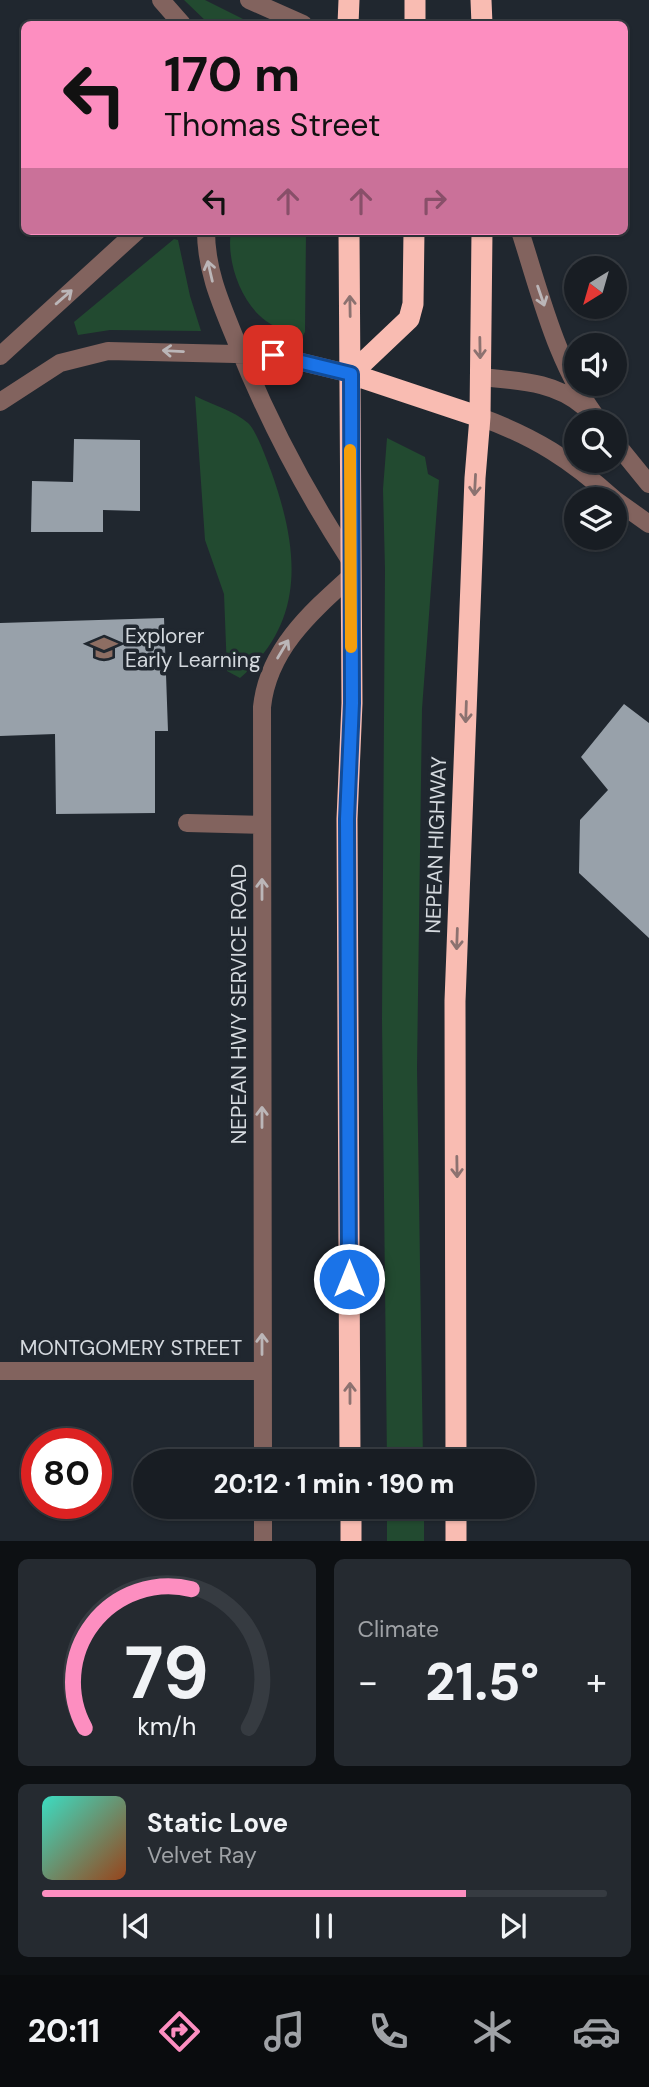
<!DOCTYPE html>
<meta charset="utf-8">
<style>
:root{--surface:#181d23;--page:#252a30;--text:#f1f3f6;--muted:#9fa2a6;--line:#363b41;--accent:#fd8ec0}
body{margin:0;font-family:"DM Sans",sans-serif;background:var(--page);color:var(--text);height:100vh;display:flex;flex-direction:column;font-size:26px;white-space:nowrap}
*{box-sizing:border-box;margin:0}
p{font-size:23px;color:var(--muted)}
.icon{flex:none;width:38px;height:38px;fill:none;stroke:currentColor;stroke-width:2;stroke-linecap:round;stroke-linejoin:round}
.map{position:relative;height:1541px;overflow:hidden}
.panel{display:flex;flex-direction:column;gap:18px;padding:18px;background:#0d1013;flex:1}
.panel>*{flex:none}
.top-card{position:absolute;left:21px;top:21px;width:607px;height:214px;border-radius:10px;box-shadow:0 2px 5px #0004,0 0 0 2px var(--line);background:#fd8ec0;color:#111;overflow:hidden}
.needle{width:46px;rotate:217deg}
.fabs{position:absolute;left:564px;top:256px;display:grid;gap:14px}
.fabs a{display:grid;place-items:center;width:63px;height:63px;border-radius:50%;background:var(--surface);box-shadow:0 2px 5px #0004,0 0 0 2px var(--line);font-size:35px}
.speed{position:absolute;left:21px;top:1428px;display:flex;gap:14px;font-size:35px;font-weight:700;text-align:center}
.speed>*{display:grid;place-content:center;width:91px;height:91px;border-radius:50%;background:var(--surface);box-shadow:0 2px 5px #0004,0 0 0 2px var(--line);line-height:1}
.speed .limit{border:10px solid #d22;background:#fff;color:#111}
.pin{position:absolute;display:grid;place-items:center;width:60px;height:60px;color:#fff;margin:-30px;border-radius:14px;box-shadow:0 4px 10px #0006}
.me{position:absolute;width:77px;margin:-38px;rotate:0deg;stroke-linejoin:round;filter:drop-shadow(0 0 5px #0008)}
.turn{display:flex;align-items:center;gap:24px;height:147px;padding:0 28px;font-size:32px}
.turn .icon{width:91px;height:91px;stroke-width:2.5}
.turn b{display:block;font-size:49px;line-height:60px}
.lanes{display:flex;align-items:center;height:66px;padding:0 28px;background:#0003;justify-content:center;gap:35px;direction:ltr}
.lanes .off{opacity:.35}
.big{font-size:52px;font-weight:800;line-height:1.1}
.panel .card{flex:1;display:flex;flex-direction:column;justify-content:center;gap:10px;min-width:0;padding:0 24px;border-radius:10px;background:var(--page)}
.panel .dial{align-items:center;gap:0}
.dial svg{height:182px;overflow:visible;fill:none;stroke:var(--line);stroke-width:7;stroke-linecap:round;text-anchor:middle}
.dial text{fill:var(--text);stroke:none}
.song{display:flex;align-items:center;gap:21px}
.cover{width:84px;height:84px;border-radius:10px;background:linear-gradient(135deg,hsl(170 70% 55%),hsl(20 70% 35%))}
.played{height:7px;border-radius:4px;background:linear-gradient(90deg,var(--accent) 75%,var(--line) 75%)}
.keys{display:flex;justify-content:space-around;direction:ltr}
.heat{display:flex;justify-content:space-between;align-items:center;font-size:38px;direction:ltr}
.panel .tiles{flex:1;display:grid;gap:18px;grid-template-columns:1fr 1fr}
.card:last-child{grid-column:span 2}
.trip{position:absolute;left:133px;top:1449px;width:402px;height:70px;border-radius:35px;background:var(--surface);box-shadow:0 2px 5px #0004,0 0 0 2px var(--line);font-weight:800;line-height:70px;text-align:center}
.tabs{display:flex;height:112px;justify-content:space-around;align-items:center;background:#0a0c0e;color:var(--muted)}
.tabs .icon{width:49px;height:49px}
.tabs .active{color:var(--accent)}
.tabs b{font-size:32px;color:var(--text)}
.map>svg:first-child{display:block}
</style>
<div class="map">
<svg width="649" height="1541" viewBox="0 0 649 1541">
<rect width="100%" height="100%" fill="#20272f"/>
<path fill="#224a30" d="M 184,0 L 205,0 L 253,24 L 209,24 Z
M 231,231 L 306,231 L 305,332 L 302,337 C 290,333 277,329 266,321 C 241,303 226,261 231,231 Z
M 174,239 L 178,240 L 190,296 L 201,331 L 110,330 L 78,335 L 74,322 Z
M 195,396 C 211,404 234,411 248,423 C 256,430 267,460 271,471 C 298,547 308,620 240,678 L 227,671 L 224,594 L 205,540 Z
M 387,438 L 425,457 L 428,474 L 439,480 L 422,709 L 417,1068 L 423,1461 L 387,1461 L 382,1020 L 385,569 L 383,489 Z
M 387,1507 L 424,1507 L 424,1541 L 387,1541 Z"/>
<path fill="#98a1aa" d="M 74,439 L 140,440 L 140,511 L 103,510 L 103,532 L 31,532 L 32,481 L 73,482 Z
M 164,618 L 168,731 L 155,731 L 155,813 L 56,814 L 55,734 L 0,736 L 0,623 Z
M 624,704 L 649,723 L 649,938 L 579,873 L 580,820 L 608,790 L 581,757 Z"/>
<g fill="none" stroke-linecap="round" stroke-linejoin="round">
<path stroke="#82635e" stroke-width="18" d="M 161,0 L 182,24
M 249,0 L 303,24
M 206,231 C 206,272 222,306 237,343 C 267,419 305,491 350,560
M 520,231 C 541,296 557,367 600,422
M 0,356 L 137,231
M 481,377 C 517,381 554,381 583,406
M 0,402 L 60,363 L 108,351 L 273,355 L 351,374
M 480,417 C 535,437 571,460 614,499
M 614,441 L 649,484
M 614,499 L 649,524
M 187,823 L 262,825
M 0,1371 L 262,1371
M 263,1461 L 262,707 C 268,650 310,613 350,577
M 263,1507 L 263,1541"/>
<path stroke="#f9bcb2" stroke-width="21" d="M 415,0 L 415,24
M 481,0 L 482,24
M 348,24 L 349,0
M 349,231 L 352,703 L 347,819 L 350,1461
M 351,374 L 409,319 L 413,304 L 414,231
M 351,374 L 480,417
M 456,1461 L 455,1001 L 475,478 L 480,417 L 482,231
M 351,1507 L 351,1541
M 456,1541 L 456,1507"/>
</g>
<defs><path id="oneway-shaft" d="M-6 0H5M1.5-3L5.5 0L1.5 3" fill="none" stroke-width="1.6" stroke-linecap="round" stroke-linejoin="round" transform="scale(1.75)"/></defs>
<g stroke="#bbb6b8">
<use href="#oneway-shaft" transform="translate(210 271) rotate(-103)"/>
<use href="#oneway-shaft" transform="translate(541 296) rotate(71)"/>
<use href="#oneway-shaft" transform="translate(64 297) rotate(-41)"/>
<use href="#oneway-shaft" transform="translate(173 351) rotate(-177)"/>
<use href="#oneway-shaft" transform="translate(283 649) rotate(-59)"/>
<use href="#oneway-shaft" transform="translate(262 889) rotate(-90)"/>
<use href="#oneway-shaft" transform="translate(262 1117) rotate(-90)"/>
<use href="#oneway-shaft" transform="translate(262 1344) rotate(-90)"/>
</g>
<g stroke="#8c7270">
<use href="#oneway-shaft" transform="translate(350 306) rotate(-91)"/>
<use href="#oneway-shaft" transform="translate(480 348) rotate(89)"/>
<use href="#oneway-shaft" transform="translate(475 485) rotate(93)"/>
<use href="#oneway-shaft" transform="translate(466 712) rotate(92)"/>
<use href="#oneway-shaft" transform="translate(457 939) rotate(92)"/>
<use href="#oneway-shaft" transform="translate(457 1167) rotate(89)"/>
<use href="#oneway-shaft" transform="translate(350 1393) rotate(-90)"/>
</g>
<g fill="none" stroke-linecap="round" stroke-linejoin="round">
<g stroke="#114b97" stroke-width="18">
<path id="route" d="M 273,355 L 351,374 L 352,703 L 347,819 L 349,1279"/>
</g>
<use href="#route" stroke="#1a73e8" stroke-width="12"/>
<path stroke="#f59e0b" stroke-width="12" d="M 350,450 L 351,647"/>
</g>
<defs>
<g id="school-bare" transform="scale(2.1)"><path d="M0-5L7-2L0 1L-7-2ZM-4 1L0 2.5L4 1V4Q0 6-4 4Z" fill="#8d6e63" stroke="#20272f" stroke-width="2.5" paint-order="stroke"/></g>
</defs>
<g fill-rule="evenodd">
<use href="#school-bare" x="104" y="648"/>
</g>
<g text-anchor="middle" stroke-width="7" stroke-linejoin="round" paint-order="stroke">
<g font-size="21" fill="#d4d9de" stroke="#20272f" text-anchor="start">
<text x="125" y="643">Explorer<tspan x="125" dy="24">Early Learning</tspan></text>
</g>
<g font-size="21" fill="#d4d9de" stroke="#20272f">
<text transform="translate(436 845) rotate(-88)" y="7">NEPEAN HIGHWAY</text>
<text transform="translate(239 1004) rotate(-90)" y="7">NEPEAN HWY SERVICE ROAD</text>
<text x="131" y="1355">MONTGOMERY STREET</text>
</g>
</g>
</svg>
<div class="fabs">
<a><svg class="needle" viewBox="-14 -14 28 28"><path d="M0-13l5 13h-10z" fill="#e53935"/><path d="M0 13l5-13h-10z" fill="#9fa2a6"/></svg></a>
<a><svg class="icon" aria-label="sound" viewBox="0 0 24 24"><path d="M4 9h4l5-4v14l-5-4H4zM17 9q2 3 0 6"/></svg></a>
<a><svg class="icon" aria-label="search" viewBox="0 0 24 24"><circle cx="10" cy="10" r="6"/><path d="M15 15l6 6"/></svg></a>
<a><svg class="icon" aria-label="layers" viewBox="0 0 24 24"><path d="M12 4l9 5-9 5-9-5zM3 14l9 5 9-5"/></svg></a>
</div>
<div class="speed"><div class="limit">80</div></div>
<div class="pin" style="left:273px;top:355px;background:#d93025"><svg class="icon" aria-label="arrive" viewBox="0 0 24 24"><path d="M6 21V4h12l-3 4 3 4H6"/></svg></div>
<svg class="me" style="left:349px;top:1279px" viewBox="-20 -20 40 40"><circle r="17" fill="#1a73e8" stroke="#fff" stroke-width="3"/><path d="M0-11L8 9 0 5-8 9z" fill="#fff"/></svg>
<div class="trip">20:12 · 1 min · 190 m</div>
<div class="top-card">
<div class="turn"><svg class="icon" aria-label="left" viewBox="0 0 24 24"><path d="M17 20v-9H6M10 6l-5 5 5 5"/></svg><div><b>170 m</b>Thomas Street</div></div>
<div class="lanes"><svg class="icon" aria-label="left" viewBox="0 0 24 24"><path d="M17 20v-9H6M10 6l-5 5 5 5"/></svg><svg class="icon off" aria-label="ahead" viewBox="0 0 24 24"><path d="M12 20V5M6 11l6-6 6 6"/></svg><svg class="icon off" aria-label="ahead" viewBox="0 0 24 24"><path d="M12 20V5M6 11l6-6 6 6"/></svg><svg class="icon off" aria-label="right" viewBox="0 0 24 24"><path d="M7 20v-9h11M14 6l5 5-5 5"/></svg></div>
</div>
</div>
<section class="panel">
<div class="tiles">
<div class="card dial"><svg viewBox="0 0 100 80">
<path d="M14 69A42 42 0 1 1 86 69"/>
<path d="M14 69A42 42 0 0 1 61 8" stroke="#fd8ec0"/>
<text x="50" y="56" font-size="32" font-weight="700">79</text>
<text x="50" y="72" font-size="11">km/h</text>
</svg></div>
<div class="card"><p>Climate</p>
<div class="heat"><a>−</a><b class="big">21.5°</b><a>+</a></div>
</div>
<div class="card">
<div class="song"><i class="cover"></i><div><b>Static Love</b><p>Velvet Ray</p></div></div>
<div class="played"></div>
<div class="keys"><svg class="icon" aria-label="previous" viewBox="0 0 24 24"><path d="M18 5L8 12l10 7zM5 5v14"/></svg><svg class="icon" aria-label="pause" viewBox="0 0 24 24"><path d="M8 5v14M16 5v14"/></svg><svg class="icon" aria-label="next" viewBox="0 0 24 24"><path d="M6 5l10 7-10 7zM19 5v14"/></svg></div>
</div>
</div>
</section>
<nav class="tabs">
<b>20:11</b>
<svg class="icon active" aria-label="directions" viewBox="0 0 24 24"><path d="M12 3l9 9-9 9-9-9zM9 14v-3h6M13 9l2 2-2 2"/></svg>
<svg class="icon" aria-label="music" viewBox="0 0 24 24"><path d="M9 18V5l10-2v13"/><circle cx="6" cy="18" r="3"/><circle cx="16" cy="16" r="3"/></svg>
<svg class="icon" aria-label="phone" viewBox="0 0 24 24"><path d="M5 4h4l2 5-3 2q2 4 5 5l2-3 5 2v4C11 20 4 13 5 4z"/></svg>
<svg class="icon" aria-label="climate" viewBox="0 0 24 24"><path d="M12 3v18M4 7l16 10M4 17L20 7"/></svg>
<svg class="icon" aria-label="car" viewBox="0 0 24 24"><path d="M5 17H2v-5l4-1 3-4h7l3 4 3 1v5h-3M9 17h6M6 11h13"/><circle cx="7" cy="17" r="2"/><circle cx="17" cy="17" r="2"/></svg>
</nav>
